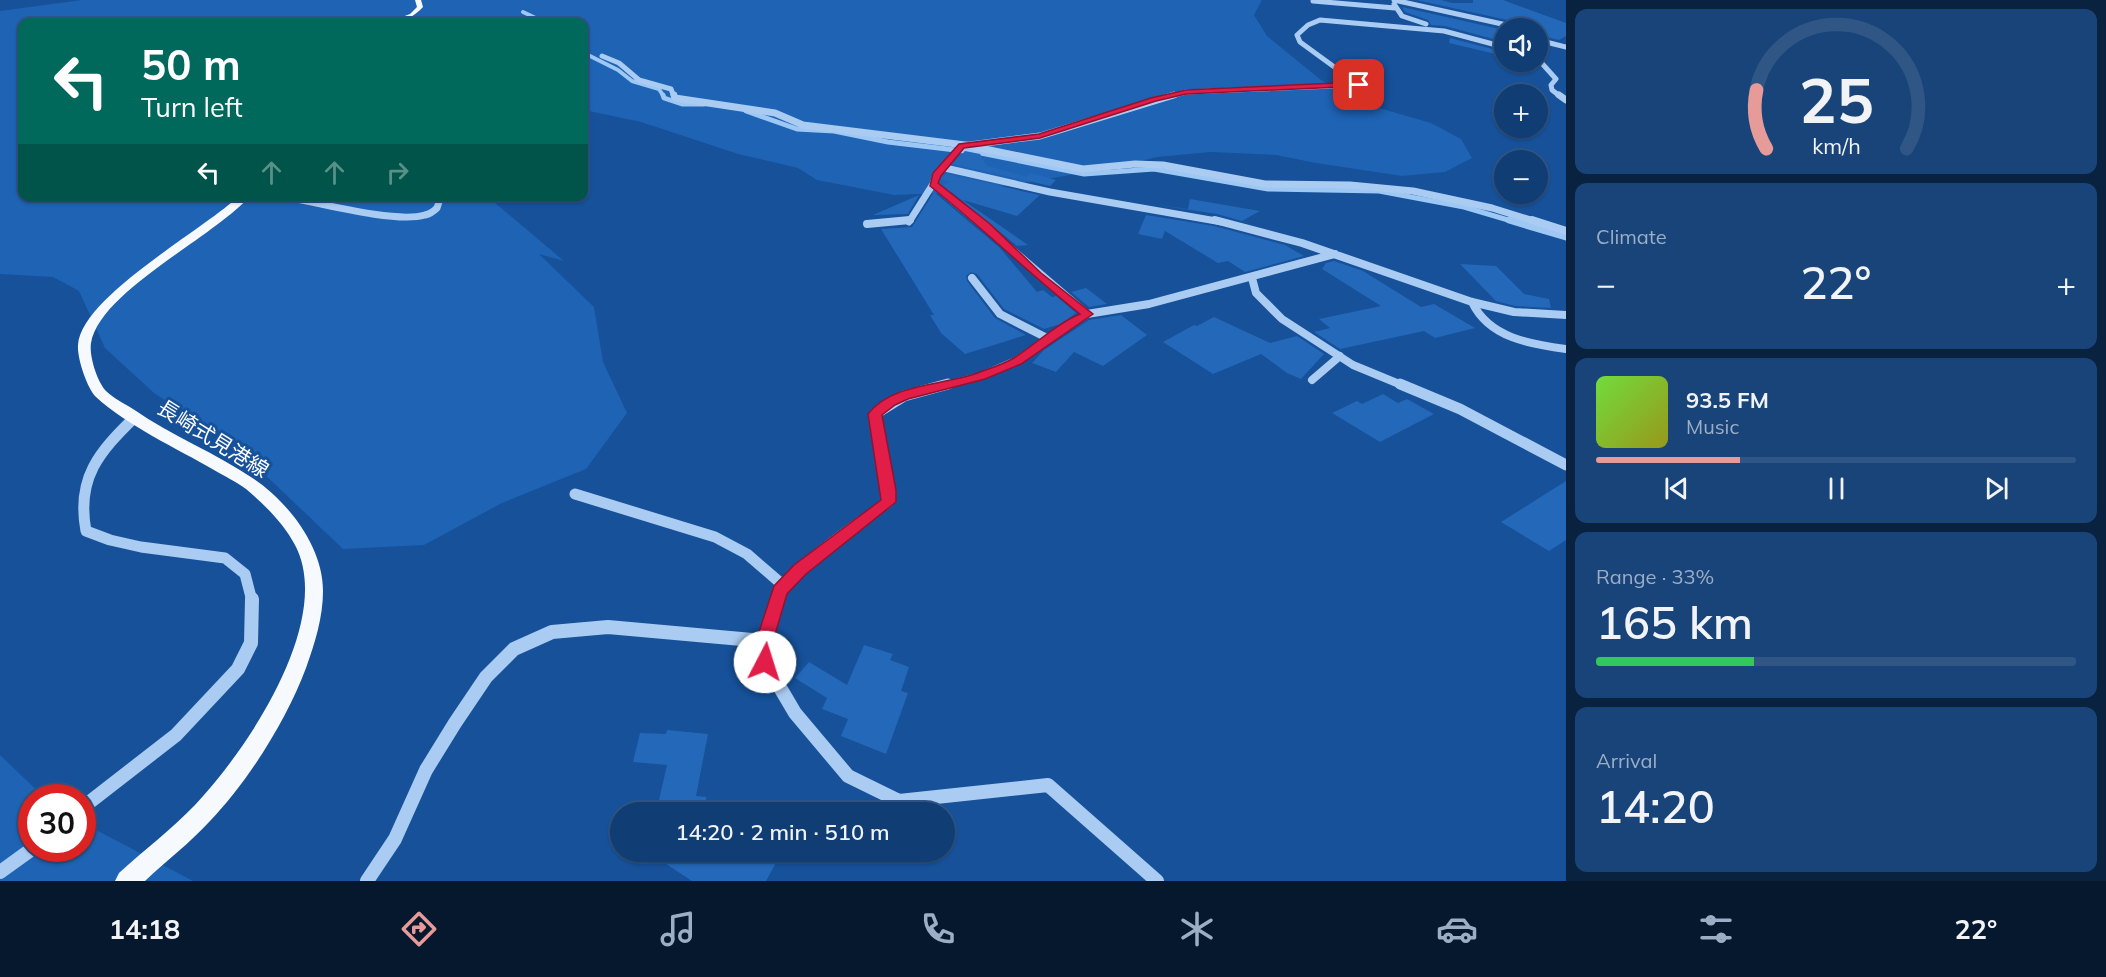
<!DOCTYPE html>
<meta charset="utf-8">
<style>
:root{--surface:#103d74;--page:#194479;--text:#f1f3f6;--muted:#9caec5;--line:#305686;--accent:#e69b98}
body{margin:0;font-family:Mulish,"Noto Sans JP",sans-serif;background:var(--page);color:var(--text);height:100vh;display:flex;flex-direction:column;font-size:22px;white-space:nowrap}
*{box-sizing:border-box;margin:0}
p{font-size:20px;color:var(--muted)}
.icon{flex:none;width:33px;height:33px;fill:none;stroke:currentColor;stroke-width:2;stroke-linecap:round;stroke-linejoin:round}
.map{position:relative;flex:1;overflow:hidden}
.details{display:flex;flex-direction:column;gap:9px;padding:9px;background:#092240;width:540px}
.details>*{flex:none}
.banner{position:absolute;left:18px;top:18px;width:570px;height:183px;border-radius:12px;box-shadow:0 2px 4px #0004,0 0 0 2px var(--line);background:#00695c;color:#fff;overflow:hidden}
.tools{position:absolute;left:1494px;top:18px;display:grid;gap:12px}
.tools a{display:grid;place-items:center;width:54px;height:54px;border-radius:50%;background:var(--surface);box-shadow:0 2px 4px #0004,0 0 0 2px var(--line);font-size:30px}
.speed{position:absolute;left:18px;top:784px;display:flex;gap:12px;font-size:30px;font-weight:700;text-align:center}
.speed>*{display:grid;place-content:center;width:78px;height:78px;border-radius:50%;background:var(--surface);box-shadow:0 2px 4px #0004,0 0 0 2px var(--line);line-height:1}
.speed .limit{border:9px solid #d22;background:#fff;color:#111}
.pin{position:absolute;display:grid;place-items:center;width:51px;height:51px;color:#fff;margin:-26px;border-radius:12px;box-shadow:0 3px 9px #0006}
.me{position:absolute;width:66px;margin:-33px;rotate:5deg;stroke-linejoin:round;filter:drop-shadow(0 0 4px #0008)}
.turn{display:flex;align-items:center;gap:21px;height:126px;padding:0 24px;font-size:27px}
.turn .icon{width:78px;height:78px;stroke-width:2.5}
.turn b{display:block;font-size:42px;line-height:51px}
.lanes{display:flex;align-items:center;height:57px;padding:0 24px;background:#0003;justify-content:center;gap:30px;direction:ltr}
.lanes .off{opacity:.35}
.big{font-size:45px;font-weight:600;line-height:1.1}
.details .tile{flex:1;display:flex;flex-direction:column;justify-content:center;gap:9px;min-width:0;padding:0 21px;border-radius:12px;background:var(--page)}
.details .dial{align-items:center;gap:0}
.dial svg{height:156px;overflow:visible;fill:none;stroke:var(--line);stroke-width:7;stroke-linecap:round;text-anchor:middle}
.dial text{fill:var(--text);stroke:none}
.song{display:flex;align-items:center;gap:18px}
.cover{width:72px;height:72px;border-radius:9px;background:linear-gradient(135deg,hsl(100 70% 55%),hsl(60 70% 35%))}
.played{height:6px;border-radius:3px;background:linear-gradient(90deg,var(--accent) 30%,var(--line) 30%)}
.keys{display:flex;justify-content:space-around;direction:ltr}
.heat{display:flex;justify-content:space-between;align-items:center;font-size:33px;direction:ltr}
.charge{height:9px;border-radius:4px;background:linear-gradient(90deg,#34c759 33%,var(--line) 0)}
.trip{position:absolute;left:610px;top:802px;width:345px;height:60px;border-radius:30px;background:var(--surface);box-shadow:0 2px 4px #0004,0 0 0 2px var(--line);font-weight:600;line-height:60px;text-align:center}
.tabs{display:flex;height:96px;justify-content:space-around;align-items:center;background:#06182e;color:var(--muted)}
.tabs .icon{width:42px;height:42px}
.tabs .selected{color:var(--accent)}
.tabs b{font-size:27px;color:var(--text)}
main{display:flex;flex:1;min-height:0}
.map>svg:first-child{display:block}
</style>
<main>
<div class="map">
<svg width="1566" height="881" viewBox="0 0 1566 881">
<rect width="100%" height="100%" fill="#16519a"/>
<path fill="#1e63b4" d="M 82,0 L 1262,0 L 1254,15 L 1267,36 L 1321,80 L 1358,102 L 1431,123 L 1461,139 L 1472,158 L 1445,172 L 1402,176 L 1316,163 L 1276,155 L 1211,152 L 1157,157 L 1113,168 L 967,192 L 894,195 L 817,180 L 798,168 L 738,154 L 641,122 L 584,110 L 584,22 L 22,22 L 22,196 L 488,197 L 564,261 L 539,254 L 594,307 L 603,362 L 627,413 L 586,469 L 502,503 L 424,545 L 343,549 L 239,450 L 154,393 L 105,348 L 79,291 L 53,277 L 0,274 L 0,11 Z
M 0,755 L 45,798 L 32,798 L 32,849 L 82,849 L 83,823 L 193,881 L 0,881 Z"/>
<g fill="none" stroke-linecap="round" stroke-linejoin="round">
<path stroke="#9dc7f5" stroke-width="4" d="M 523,12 L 544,22
M 584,53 L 618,70 L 632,81 L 659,89 L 664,97"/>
<path stroke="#9dc7f5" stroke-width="5" d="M 663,95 L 664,98 L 682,104 L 704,104
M 746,111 L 797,129 L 834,131 L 888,142 L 981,153 L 1084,174 L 1154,169 L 1268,189 L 1379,191 L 1464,207 L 1515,222"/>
<path stroke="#9dc7f5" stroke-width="7" d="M 1509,220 L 1566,237"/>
</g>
<path fill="#2468b9" d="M 1416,0 L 1441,0 L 1452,3 L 1473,3 L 1473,0 L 1503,0 L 1566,23 L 1566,36 L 1559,40 L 1538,35 L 1538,28 L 1515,28 L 1516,25 L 1512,21 Z
M 1402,7 L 1504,30 L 1504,42 L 1445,26 L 1431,25 L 1428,20 L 1405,12 Z
M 1450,38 L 1504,52 L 1504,56 L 1449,43 Z
M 965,151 L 980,154 L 986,165 L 1026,177 L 1031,173 L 1056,180 L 1050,186 L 953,164 Z
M 946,174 L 1040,195 L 1017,216 L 963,200 L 1028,245 L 1017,246 L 943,185 L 950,182 L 941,179 Z
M 934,192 L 1000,248 L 1037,292 L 1043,290 L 1052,297 L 1056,296 L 1076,313 L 1061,324 L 1044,329 L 1004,309 L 977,274 L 971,272 L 966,276 L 967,281 L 995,318 L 1026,335 L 965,354 L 941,333 L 930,315 L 934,315 L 881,229 L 912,227 Z
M 919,195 L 908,214 L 873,215 Z
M 1190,199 L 1260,211 L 1242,221 L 1217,214 L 1151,204 L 1188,209 Z
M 1146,215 L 1214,226 L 1285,245 L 1304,256 L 1245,272 L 1228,261 L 1218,263 L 1165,231 L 1162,239 L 1138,234 Z
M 1334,261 L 1363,271 L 1421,307 L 1434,304 L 1475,328 L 1435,338 L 1424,331 L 1340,349 L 1314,332 L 1330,328 L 1319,319 L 1381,306 L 1322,269 L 1326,263 Z
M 1460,264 L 1496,266 L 1524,294 L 1549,299 L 1551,308 L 1515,306 L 1496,301 Z
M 1086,288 L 1094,294 L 1107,304 L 1089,307 L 1071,292 Z
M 1121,315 L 1147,335 L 1103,366 L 1074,352 L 1056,372 L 1032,363 L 1044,350 L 1089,320 Z
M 1214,317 L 1270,343 L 1297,336 L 1324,354 L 1301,379 L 1287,373 L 1261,354 L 1213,374 L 1163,342 L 1194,325 L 1197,326 Z
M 1383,394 L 1398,403 L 1407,399 L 1434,414 L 1380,442 L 1332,413 L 1357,401 L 1362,404 Z
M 1566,481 L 1566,540 L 1549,551 L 1501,522 Z
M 864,645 L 893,654 L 890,660 L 909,667 L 901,691 L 908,693 L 886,754 L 841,736 L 848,719 L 822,709 L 827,698 L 795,678 L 809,662 L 847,685 Z
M 667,730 L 708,734 L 696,796 L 706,797 L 707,813 L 656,813 L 667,765 L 633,762 L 640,733 L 666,734 Z
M 648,852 L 762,852 L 777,861 L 766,881 L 692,881 Z"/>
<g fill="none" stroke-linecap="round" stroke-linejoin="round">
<path stroke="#abccf2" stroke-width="5" d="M 1394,0 L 1511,26 L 1510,28
M 1313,1 L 1395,8
M 1394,4 L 1402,16 L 1426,24
M 1538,40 L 1566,47
M 602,56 L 619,63 L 639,80 L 671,89 L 674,97
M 1538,59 L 1556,79 L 1551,85 L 1552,90 L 1561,97
M 1167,97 L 1186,92 L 1359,85 L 1300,42 L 1297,35 L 1308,25 L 1320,20 L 1444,31 L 1504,47"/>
<path stroke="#abccf2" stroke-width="7" d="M 674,95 L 675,98 L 775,113 L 803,125 L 965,145 L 1083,169 L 1135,164 L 1163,165 L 1265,184 L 1350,185 L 1413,191 L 1492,208 L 1537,222
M 1559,95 L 1566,100
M 945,168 L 1050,192 L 1222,222
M 282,196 C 316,202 395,224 425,215 C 430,214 434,211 437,208 L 441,196
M 909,222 L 933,184
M 978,222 L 933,184 L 936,175 L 962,146 L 1040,136 L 1174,95"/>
<path stroke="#abccf2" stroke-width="8" d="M 977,220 L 1087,314
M 1215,220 L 1302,243 L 1472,302 L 1514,312 L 1566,315
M 1532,220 L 1566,231
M 867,224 L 910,220
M 972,278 L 1000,314 L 1049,339
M 1252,278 L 1256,293 L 1282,319 L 1353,365 L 1404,386
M 1472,302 C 1489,338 1530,344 1566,349
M 1312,380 L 1340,356
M 943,386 L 981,376 L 1016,361 L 1087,314 L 1149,304 L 1335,254"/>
<path stroke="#abccf2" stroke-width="11" d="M 1400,384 L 1460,409 L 1566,465
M 135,417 C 99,452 76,478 86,531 L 110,540 L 141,547 L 225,558 L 245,574 L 252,601
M 575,494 L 715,537 L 747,554 L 784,586
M 777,601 C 787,569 860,523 888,502 L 889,491 L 875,414 L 904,396 L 948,384"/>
<path stroke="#abccf2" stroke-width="14" d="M 777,599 L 764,641 L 765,662 L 795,713 L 848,776 L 899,801 L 1048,785 L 1157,881
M 82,808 L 176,735 L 238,669 L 251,643 L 252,599
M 0,872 L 32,849
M 367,881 L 395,839 L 426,770 L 455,723 L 486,677 L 514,649 L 552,632 L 608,627 L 764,641"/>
<path fill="#f6faff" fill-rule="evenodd" d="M 415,0 L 421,0 L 423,7 C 414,17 403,22 389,22 L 410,14 L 417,7 Z
M 239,196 L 250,196 C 213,238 100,291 91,343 C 89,356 97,381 106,391 C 113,398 125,404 133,409 C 172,436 216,453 254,479 C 289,503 323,547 323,591 C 323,617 315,643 306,668 C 287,719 248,782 210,821 C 190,843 166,861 145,881 L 115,881 L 119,873 C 144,850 172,829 195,805 C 246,751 335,621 295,545 C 284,524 264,504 246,489 C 237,482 224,476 214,470 C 178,449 126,425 96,397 C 87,388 77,358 78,345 C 81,297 203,230 239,196 Z"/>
</g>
<path fill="#e11d48" stroke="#92132f" stroke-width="1.5" d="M 1359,82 L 1362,86 L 1186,94 L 1156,101 L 1040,138 L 964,148 L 941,176 L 938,183 L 990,224 L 1041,273 L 1093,314 L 1021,364 L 985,379 L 908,399 L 895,405 L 882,415 L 896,490 L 896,502 L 806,574 L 787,594 L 773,641 L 773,662 L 771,667 L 765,669 L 758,667 L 756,662 L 756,641 L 774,586 L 794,565 L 881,500 L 868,414 C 893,382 945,386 980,372 C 991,368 1004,364 1014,358 C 1036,344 1056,324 1080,314 C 1028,273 982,227 930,186 L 933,173 L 959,144 L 1039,134 L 1151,98 L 1186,90 Z"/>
<g text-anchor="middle" stroke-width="6" stroke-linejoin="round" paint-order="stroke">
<g font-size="21" fill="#fff" stroke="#16519a">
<text transform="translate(213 439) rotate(32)" y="7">長崎式見港線</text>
</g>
</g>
</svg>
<div class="tools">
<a><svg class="icon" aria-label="sound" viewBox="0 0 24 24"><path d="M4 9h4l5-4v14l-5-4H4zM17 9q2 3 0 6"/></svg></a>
<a>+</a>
<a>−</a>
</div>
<div class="speed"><div class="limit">30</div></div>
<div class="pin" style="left:1359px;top:85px;background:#d93025"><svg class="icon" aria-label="arrive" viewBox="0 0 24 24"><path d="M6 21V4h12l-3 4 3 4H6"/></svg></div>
<svg class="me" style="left:765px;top:662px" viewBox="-20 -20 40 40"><circle r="19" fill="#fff"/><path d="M0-13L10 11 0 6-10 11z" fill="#e11d48"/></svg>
<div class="trip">14:20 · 2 min · 510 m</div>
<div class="banner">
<div class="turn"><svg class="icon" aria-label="left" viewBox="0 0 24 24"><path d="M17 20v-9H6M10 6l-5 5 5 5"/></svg><div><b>50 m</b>Turn left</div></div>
<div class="lanes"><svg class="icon" aria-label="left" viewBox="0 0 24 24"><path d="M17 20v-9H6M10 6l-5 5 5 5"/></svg><svg class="icon off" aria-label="ahead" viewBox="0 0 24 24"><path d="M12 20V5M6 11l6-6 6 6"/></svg><svg class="icon off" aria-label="ahead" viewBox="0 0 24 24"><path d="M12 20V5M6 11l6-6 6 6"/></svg><svg class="icon off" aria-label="right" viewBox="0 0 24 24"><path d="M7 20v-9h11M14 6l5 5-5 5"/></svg></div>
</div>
</div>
<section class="details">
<div class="tile dial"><svg viewBox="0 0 100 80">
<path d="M14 69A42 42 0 1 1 86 69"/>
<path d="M14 69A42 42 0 0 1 9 39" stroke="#e69b98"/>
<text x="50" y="56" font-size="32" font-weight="700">25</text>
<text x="50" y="72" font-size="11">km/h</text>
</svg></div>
<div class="tile"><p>Climate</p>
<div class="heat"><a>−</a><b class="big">22°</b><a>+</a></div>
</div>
<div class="tile">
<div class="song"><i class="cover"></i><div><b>93.5 FM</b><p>Music</p></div></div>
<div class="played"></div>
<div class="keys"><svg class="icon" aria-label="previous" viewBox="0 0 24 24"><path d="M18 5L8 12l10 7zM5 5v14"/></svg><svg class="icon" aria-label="pause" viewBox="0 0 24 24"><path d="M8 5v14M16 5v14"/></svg><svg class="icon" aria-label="next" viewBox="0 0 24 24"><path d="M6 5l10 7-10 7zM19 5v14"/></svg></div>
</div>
<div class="tile"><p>Range · 33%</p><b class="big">165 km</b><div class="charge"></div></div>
<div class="tile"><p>Arrival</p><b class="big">14:20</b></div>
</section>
</main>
<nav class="tabs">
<b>14:18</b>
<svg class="icon selected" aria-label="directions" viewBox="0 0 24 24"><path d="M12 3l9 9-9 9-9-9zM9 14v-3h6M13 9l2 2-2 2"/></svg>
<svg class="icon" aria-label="music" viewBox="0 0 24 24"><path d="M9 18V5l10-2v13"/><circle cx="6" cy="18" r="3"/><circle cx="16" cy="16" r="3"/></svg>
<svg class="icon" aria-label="phone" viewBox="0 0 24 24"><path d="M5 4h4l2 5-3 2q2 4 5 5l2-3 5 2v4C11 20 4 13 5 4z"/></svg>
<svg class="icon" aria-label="climate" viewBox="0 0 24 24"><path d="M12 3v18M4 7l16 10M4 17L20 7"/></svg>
<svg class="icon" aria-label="car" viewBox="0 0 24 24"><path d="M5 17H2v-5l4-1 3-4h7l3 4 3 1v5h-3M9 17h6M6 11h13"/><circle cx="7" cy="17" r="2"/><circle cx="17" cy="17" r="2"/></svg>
<svg class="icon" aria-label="filters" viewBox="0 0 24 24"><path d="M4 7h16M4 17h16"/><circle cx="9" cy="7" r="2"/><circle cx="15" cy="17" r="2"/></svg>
<b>22°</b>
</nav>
